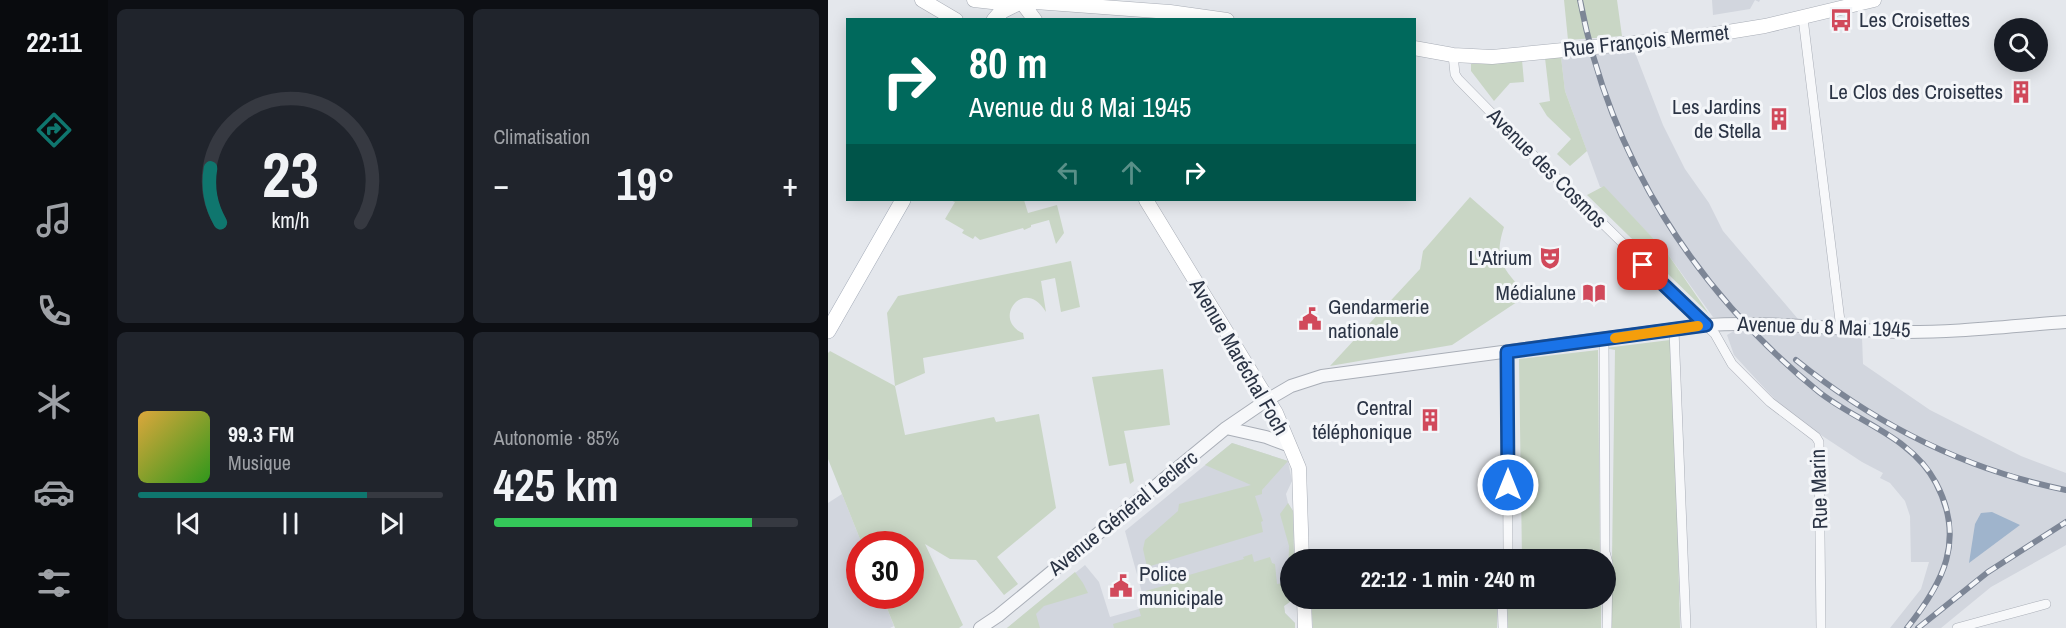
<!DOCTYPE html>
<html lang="fr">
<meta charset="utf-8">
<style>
:root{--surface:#171b24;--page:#20242c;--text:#f1f3f6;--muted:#9ea1a6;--line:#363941;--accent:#0f766e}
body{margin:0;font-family:"Archivo Narrow",sans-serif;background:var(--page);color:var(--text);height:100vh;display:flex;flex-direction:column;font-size:22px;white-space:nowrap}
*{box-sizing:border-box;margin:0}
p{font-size:20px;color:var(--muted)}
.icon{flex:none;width:33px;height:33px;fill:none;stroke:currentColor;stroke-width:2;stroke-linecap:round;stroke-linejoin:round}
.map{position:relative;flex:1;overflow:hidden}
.details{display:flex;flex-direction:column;gap:9px;padding:9px;background:#0d0f14;width:720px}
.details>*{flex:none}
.top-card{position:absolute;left:18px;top:18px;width:570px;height:183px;border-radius:0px;box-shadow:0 3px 15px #0003;background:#00695c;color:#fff;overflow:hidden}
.fabs{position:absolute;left:1166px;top:18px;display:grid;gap:12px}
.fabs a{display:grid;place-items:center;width:54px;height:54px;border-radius:50%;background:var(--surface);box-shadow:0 3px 15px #0003;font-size:30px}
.speed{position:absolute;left:18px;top:531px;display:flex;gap:12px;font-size:30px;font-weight:700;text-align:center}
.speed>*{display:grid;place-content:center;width:78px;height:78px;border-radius:50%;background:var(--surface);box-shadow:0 3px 15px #0003;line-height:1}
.speed .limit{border:9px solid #d22;background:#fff;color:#111}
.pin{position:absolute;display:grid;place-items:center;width:51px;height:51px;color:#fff;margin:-26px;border-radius:12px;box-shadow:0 3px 9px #0006}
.me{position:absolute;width:66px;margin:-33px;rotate:0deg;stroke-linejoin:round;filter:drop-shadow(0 0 4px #0008)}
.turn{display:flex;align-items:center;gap:21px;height:126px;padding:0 24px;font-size:27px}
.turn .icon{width:78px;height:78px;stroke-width:2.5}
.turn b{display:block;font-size:42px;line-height:51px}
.lanes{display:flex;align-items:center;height:57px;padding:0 24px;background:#0003;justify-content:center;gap:30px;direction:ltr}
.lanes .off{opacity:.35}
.big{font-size:45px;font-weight:800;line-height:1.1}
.details .tile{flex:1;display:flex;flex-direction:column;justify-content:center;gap:9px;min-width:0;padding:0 21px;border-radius:9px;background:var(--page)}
.details .dial{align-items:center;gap:0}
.dial svg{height:156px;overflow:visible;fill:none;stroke:var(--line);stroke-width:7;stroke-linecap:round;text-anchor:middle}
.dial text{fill:var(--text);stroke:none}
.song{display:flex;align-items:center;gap:18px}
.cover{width:72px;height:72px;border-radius:9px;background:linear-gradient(135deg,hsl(40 70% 55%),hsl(110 70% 35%))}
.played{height:6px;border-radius:3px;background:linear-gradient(90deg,var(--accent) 75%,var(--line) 75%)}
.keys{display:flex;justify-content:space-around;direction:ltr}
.heat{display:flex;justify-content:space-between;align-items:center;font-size:33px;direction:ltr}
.charge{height:9px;border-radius:4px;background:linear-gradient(90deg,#34c759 85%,var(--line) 0)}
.details .tiles{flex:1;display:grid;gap:9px;grid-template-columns:repeat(2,1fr)}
.trip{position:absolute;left:452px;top:549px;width:336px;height:60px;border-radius:30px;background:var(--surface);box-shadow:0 3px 15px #0003;font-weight:800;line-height:60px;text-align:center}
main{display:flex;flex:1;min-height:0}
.dock{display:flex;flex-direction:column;width:108px;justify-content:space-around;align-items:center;background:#090b0e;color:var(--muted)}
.dock .icon{width:42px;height:42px}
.dock .on{color:var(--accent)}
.dock b{font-size:27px;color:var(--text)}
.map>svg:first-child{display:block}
</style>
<main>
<nav class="dock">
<b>22:11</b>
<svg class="icon on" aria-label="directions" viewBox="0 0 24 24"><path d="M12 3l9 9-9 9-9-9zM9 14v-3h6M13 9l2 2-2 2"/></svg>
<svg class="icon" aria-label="music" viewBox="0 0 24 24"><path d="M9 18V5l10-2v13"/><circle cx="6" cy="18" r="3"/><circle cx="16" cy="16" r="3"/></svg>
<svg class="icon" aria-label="phone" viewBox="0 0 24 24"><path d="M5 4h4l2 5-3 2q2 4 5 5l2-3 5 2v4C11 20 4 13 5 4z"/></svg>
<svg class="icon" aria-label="climate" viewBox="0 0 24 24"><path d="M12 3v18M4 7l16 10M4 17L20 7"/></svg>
<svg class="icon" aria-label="car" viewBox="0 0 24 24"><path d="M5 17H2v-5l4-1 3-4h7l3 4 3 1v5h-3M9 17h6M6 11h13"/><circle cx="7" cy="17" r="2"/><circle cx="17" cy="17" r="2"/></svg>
<svg class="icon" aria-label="filters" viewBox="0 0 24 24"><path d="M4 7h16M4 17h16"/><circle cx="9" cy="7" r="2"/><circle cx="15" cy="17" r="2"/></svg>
</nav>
<section class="details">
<div class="tiles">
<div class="tile dial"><svg viewBox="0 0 100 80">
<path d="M14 69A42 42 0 1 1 86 69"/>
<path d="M14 69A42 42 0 0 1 9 41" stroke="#0f766e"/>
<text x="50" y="56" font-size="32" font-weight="700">23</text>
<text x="50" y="72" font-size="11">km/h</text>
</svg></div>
<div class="tile"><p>Climatisation</p>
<div class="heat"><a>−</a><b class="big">19°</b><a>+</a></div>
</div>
<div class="tile">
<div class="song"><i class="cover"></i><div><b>99.3 FM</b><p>Musique</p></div></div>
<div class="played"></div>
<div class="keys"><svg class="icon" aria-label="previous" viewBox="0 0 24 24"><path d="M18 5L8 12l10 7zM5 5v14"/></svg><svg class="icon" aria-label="pause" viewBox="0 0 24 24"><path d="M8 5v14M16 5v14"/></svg><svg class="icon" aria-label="next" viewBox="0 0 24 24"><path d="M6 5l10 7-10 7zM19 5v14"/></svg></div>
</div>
<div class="tile"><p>Autonomie · 85%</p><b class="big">425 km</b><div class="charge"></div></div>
</div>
</section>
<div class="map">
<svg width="1238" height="628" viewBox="0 0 1238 628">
<rect width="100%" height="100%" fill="#e4e7ec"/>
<path fill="#d2d6de" d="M 884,0 L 932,0 L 931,2 L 927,0 L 922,9 L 885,15 Z
M 806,50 L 835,125 L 857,169 L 881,203 L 895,231 L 970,319 L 953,321 L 885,317 L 839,253 L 776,187 L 772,187 L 737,91 L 733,57 L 759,52 Z
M 918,330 L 1034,337 L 1035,364 L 1102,410 L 1193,456 L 1238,473 L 1238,545 L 1163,587 L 1113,628 L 1062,628 L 1093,589 L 1101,562 L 1083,562 L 1082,516 L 1077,501 L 1062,483 L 1052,478 L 1055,473 L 1034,462 L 961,414 L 938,390 L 906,355 L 899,335 L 906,331 Z
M 404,443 L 460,461 L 464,481 L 458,494 L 460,503 L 465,511 L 466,559 L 462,560 L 462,598 L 466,599 L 456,606 L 457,613 L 467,623 L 467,628 L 179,628 L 257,565 L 271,582 L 282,617 L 318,607 L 297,531 Z
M 14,494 L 34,544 L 32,544 L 32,596 L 54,596 L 66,626 L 62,628 L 0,628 L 0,503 Z"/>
<path fill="#c9d6c5" d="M 736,0 L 789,0 L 794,36 L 740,40 Z
M 733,57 L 737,91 L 759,151 L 742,166 L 729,154 L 743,139 L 719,116 L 711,103 L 722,101 L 717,58 Z
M 694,60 L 696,82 L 682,83 L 666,101 L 643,71 L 643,64 Z
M 776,186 L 839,253 L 881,314 L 759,195 Z
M 642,197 L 676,227 C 664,264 678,268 698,296 L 624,345 L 502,366 L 592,269 L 595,251 Z
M 122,200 L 196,200 L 200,213 L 229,205 L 236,233 L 228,244 L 221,220 L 203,225 L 203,227 L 196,230 L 195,228 L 152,240 L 147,236 L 145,239 L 134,233 L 136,230 L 117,219 L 127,202 Z
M 243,261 L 252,307 L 233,312 L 227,278 L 213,281 L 218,312 C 196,275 163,320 195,333 L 196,339 L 95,358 L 97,373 L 67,386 L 77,435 L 166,417 L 168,422 L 211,414 L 228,508 L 169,557 L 190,584 L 176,595 L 148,560 L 122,559 L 97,544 L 135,625 L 131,628 L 67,628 L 54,596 L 82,596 L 82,544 L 34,544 L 0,459 L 0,353 L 2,351 L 67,386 L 59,313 L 70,296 Z
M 842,340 L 848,461 L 852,628 L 783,628 L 787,350 L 777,348 Z
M 770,350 L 772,559 L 694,559 L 691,359 Z
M 335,369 L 342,425 L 296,431 L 306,481 L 302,484 L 298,463 L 281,466 L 264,377 Z
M 404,443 L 460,461 L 434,490 L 434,494 L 427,496 L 435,521 L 433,522 L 435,532 L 319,567 L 315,549 L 317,540 L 350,511 L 351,504 L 423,485 L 377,465 Z
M 460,503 L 465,511 L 466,559 L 462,560 L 462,598 L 466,599 L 456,606 L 457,613 L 467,623 L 467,628 L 286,628 L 285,624 L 313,616 L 311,609 L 318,607 L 314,592 L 353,581 L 352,576 L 360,573 L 361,575 L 416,559 L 415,557 L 424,554 L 426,562 L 442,557 L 444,563 L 447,564 L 449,584 L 460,582 L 461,546 L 452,514 Z
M 247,572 L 255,583 L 260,593 L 216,606 L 208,614 L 212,628 L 179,628 Z
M 483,599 L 669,599 L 669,628 L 485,628 Z
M 679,599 L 773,599 L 773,628 L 680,628 Z"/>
<path fill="#9fb4cc" d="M 1164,512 L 1192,525 L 1141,563 L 1147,524 L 1153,513 Z"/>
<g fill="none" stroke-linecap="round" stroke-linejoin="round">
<g stroke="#a9aeb7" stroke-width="10">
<path id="minor" d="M 975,18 L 1013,329
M 625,55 L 627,74 L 630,79 L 690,140 L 887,334 L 904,364 L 942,402 L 988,437 L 991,442 L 993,628
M 846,330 L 858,628
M 776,339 L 777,552 L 780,563 L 779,628
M 677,560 L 680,551 L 679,352
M 674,598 L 675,628
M 1129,628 L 1218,604"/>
</g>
<g stroke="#a9aeb7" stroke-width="14">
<path id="tertiary" d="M 398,428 L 438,437 L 462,446
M 152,628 L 170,616 L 398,428 L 439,400 L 463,386 L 494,376 L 878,325 C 942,321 1006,329 1069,332 C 1125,333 1183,326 1238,322"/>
</g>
<g stroke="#a9aeb7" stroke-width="15">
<path id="secondary" d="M 94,0 L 128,20
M 146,0 L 173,3 L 194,1 L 342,12 L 399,20
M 192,0 L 207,20
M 586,48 L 625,55 L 664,57 L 869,37 L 937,26 L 1046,0
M 318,200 L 448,413 L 471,468 L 474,560
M 476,598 L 477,628"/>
</g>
<g stroke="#a3abb8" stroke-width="16">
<path id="primary" d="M 166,20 L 174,11 L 194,1
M 0,331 L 75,200"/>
</g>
<use href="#minor" stroke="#f7f8fa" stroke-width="9"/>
<use href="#tertiary" stroke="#f7f8fa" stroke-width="12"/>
<use href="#secondary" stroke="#fff" stroke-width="14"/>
<use href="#primary" stroke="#fff" stroke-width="15"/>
<g stroke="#7d8696" stroke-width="6">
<path id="rail" d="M 752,0 C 782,158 867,291 991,392 C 1029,422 1084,437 1108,483 C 1138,540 1115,583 1079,628
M 968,360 C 1047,424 1138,470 1238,490
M 1090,628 L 1160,572 L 1238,522"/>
</g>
<use href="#rail" stroke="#f4f6f9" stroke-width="4" stroke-dasharray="11" stroke-linecap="butt"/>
</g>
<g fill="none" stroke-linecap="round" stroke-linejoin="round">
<g stroke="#114b97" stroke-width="15">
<path id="route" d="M 680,485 L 679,352 L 878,325 L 815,265"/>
</g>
<use href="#route" stroke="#1a73e8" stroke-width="10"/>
<path stroke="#f59e0b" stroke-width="10" d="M 787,338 L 870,326"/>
</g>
<defs>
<g id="bus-bare" transform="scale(1.8)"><path d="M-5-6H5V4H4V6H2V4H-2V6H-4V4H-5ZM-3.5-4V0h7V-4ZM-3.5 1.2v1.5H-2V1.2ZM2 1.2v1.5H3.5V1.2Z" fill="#d1495b" stroke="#f4f6f9" stroke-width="2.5" paint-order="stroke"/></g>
<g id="building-bare" transform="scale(1.8)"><path d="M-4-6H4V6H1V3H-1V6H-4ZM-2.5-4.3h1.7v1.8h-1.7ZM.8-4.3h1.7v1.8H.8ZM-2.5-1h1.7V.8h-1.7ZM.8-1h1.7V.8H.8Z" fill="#d1495b" stroke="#f4f6f9" stroke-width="2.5" paint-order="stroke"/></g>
<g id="theatre-bare" transform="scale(1.8)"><path d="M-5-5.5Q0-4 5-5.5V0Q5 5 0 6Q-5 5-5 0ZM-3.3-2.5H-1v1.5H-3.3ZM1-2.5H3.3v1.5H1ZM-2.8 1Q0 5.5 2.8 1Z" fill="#d1495b" stroke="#f4f6f9" stroke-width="2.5" paint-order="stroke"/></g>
<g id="library-bare" transform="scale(1.8)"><path d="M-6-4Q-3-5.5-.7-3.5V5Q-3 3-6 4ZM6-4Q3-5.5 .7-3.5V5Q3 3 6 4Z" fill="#d1495b" stroke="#f4f6f9" stroke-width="2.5" paint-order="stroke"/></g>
<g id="civic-bare" transform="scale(1.8)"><path d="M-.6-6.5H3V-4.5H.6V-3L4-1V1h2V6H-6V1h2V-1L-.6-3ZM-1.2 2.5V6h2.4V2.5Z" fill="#d1495b" stroke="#f4f6f9" stroke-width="2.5" paint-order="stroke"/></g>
</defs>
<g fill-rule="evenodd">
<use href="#bus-bare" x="1013" y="20"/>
<use href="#building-bare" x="1193" y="92"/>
<use href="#building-bare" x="951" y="119"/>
<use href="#theatre-bare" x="722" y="258"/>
<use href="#library-bare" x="766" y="293"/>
<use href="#civic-bare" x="482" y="319"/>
<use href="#building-bare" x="602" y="420"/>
<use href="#civic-bare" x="293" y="586"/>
</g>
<g text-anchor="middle" stroke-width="6" stroke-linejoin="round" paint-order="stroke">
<g font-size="21" fill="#2b3445" stroke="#f4f6f9" text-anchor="end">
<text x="1031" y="27" text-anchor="start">Les Croisettes</text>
<text x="1175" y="99">Le Clos des Croisettes</text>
<text x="933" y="114">Les Jardins<tspan x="933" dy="24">de Stella</tspan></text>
<text x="704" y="265">L'Atrium</text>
<text x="748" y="300">Médialune</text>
<text x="500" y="314" text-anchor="start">Gendarmerie<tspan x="500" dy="24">nationale</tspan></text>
<text x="584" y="415">Central<tspan x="584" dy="24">téléphonique</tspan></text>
<text x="311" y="581" text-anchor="start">Police<tspan x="311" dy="24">municipale</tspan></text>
</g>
<g font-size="21" fill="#2b3445" stroke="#f4f6f9">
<text transform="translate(818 41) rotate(-6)" y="7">Rue François Mermet</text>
<text transform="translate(719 168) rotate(45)" y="7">Avenue des Cosmos</text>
<text transform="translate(996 327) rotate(2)" y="7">Avenue du 8 Mai 1945</text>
<text transform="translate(411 357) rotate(60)" y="7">Avenue Maréchal Foch</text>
<text transform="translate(991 489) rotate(-92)" y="7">Rue Marin</text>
<text transform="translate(295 513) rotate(-39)" y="7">Avenue Général Leclerc</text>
</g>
</g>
</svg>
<div class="fabs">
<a><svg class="icon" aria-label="search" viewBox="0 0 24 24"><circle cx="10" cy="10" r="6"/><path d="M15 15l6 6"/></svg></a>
</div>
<div class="speed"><div class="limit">30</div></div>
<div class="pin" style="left:815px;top:265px;background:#d93025"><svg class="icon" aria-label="arrive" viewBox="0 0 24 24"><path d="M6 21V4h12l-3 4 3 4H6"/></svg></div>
<svg class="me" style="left:680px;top:485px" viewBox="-20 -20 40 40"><circle r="17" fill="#1a73e8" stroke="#fff" stroke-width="3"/><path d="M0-11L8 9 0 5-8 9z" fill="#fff"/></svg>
<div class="trip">22:12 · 1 min · 240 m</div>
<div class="top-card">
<div class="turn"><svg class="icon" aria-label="right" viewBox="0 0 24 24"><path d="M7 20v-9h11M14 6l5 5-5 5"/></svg><div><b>80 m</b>Avenue du 8 Mai 1945</div></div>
<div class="lanes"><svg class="icon off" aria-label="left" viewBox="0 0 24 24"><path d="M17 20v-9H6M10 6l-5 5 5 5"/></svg><svg class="icon off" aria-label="ahead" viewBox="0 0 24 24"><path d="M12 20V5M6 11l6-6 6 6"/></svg><svg class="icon" aria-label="right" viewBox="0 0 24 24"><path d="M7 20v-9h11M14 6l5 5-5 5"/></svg></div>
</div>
</div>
</main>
